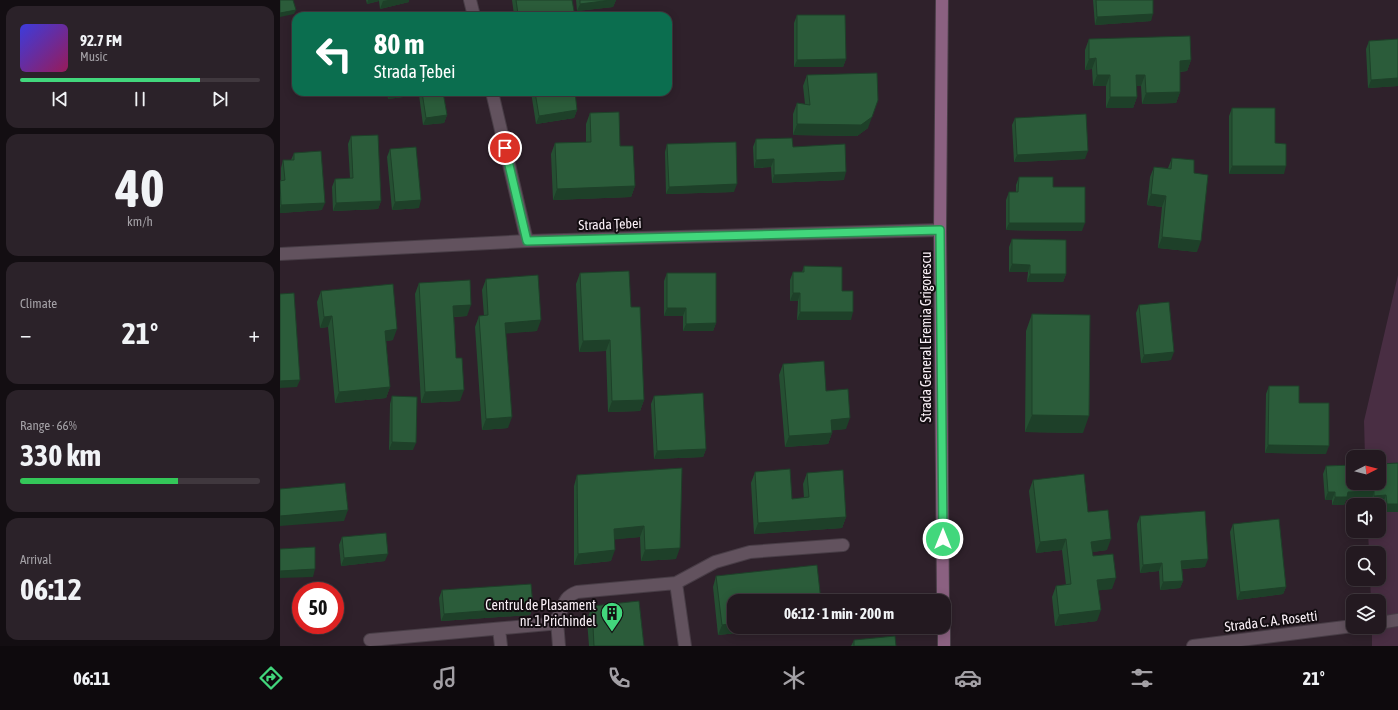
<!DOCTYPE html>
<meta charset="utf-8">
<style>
:root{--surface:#231920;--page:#2b2229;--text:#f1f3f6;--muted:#a3a0a5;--line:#40383e;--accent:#42d77c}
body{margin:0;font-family:"Asap Condensed",sans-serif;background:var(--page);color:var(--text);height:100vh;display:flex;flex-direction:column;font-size:15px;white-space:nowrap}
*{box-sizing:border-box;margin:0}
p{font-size:13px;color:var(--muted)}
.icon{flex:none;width:22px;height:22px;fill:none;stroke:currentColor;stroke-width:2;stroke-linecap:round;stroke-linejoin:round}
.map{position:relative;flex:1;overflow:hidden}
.sheet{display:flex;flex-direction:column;gap:6px;padding:6px;background:#130e12;width:280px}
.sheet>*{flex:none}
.guide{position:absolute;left:12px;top:12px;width:380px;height:84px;border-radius:12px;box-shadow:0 2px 10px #0003,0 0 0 1px var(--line);background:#0b6e4f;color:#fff;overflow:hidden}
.needle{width:26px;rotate:84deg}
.buttons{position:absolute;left:1066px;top:450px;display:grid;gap:8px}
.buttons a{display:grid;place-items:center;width:40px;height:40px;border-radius:8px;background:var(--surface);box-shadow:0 2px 10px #0003,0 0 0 1px var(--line);font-size:20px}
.speed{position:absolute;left:12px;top:582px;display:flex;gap:8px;font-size:20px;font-weight:700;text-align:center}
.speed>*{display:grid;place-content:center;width:52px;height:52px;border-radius:50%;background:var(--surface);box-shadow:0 2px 10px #0003,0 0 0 1px var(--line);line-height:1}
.speed .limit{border:6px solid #d22;background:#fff;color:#111}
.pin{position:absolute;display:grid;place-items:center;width:34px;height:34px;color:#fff;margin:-17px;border:2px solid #fff;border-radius:50%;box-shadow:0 1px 4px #0007}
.me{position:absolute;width:44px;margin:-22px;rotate:0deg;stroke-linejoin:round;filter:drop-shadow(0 0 3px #0008)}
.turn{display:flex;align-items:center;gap:14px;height:84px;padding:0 16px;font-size:18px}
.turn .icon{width:52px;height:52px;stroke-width:2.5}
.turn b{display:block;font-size:28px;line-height:34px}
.big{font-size:30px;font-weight:700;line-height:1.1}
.sheet .widget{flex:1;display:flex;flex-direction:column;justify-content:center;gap:6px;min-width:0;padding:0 14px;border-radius:12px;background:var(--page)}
.sheet .dial{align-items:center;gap:0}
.dial b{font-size:52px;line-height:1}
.song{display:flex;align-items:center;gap:12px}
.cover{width:48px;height:48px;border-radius:6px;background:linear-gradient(135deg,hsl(240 70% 55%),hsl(330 70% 35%))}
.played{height:4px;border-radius:2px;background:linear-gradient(90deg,var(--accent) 75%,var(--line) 75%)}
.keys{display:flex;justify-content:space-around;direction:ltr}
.heat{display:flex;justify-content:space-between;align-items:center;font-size:22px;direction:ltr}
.charge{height:6px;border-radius:3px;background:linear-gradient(90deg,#34c759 66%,var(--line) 0)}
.trip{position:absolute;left:447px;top:594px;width:224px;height:40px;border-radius:12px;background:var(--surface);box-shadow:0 2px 10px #0003,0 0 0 1px var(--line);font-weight:700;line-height:40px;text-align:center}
.dock{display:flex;height:64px;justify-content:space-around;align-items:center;background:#0e0a0d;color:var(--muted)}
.dock .icon{width:28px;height:28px}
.dock .on{color:var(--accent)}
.dock b{font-size:18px;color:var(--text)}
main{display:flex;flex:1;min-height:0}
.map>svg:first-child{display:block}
</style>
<main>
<section class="sheet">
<div class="widget">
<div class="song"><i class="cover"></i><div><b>92.7 FM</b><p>Music</p></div></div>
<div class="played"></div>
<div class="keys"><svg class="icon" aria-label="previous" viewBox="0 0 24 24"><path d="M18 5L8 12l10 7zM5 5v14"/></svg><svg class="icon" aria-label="pause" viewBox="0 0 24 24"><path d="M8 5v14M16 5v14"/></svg><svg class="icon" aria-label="next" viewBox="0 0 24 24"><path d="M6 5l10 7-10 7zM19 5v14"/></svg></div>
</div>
<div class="widget dial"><b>40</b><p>km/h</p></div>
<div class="widget"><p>Climate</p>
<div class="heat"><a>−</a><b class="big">21°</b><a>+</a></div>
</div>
<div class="widget"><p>Range · 66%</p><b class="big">330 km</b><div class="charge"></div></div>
<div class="widget"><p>Arrival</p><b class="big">06:12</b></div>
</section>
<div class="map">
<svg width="1118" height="646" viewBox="0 0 1118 646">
<rect width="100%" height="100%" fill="#2f212b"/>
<path fill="#492e43" d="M 1118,275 L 1118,646 L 1092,646 L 1092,627 L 1099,627 L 1099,601 L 1091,601 L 1090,579 L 1099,579 L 1099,553 L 1089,553 L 1088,531 L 1099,531 L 1099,505 L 1087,505 L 1086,483 L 1099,483 L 1099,457 L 1085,457 L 1084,421 Z"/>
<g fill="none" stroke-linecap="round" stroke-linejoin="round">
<g stroke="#483d46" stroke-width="14">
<path id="service" d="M 396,583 L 405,646
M 277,621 L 279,646
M 219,629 L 221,646
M 90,640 L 269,624 C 287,616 277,599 297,592 L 396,583 L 435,562 L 470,552 L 563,545"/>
</g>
<g stroke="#483d46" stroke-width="14">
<path id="minor" d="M 190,0 L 194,16
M 212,92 L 247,241
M 0,254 L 247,241 L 660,230
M 1099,623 L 1118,620
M 913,646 L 1073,626"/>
</g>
<g stroke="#483d46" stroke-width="14">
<path id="secondary" d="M 662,0 L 660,230 L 663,601
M 664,627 L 664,646"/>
</g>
<use href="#service" stroke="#62525e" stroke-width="12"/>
<use href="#minor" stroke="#62525e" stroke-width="12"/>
<use href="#secondary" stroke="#8b6181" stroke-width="12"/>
</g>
<path fill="#254f32" d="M 86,0 L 129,0 L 129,2 L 100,9 L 99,1 L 87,4 Z
M 232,0 L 292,0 L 234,15 Z
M 296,0 L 336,0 L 333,7 L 297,11 Z
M 813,0 L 873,0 L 871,21 L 815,25 Z
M 517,15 L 566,59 L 563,67 L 514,67 L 514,23 Z
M 809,39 L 911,60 L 907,71 L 900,72 L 900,92 L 896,103 L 862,104 L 861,86 L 856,86 L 857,97 L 853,108 L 826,108 L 826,86 L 813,86 L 812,69 L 805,70 L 805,50 Z
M 1118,39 L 1118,86 L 1088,88 L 1086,49 L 1089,41 Z
M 527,75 L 588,128 L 577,136 L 513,135 L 513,114 L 517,103 L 525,104 L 523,86 Z
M 107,92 L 163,92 L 167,115 L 164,123 L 143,125 L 139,95 L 108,99 Z
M 251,92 L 295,92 L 297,110 L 294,118 L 256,124 Z
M 952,108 L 995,143 L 1004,174 L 949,174 L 949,116 Z
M 310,113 L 355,186 L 351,197 L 273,200 L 271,154 L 275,143 L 306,142 L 306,124 Z
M 735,118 L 805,159 L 734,162 L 732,125 Z
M 71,136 L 101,201 L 98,209 L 53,211 L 52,187 L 55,179 L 70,178 L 68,144 Z
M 476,139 L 564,180 L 492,183 L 491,167 L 474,168 L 473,147 Z
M 387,144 L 454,192 L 386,194 L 385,152 Z
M 110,149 L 139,208 L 112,210 L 107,157 Z
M 14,153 L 42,210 L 0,213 L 0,181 L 1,180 L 1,168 L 3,160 L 11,160 Z
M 892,158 L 914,173 L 917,252 L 878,248 L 882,207 L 867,205 L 870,177 L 874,167 L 888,168 Z
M 739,177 L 773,187 L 802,231 L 726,230 L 726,200 L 729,192 L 736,192 L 736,185 Z
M 732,239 L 786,274 L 783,282 L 747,282 L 748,272 L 729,272 L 729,247 Z
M 524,266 L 562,291 L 571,320 L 517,320 L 518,301 L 510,301 L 510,280 L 513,272 L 522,272 Z
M 300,273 L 351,307 L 364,400 L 360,411 L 328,412 L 326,351 L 299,352 L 296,284 Z
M 387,273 L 436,323 L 433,331 L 403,331 L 403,316 L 384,316 L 384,281 Z
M 206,279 L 257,331 L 226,333 L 228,428 L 202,430 L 195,327 L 199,316 L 204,316 L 202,290 Z
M 139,283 L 187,316 L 174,317 L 176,358 L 180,401 L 141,403 L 135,294 Z
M 41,291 L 113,340 L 106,341 L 110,387 L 106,398 L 55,403 L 48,327 L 40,328 L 37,302 Z
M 859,305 L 891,360 L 861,363 L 856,313 Z
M 752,314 L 803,433 L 745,432 L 746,331 Z
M 503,364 L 546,391 L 566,429 L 551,430 L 552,433 L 548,444 L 505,447 L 499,375 Z
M 989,386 L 1019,403 L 1046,454 L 985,453 L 986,394 Z
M 112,396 L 133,450 L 109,450 L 110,404 Z
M 374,396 L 426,449 L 423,457 L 374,459 L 371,404 Z
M 1118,463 L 1118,512 L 1104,512 L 1103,503 L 1092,503 L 1092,499 L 1066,500 L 1064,505 L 1052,505 L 1052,500 L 1045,500 L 1043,474 L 1046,466 Z
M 402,468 L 396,559 L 361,561 L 360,537 L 334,539 L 331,561 L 294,565 L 294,486 L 297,475 Z
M 475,472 L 512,499 L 524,498 L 523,484 L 527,473 L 566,517 L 562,528 L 474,534 L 471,483 Z
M 753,480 L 808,512 L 827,550 L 812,552 L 813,556 L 832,589 L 818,590 L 817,621 L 775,626 L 772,597 L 776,586 L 786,585 L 782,550 L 756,553 L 749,491 Z
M 860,516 L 925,567 L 902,569 L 903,581 L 900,588 L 880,590 L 879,571 L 860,573 L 857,524 Z
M 953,524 L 1006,587 L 1003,594 L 957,600 L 950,532 Z
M 62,537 L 105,561 L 61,566 L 59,545 Z
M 436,576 L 454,627 L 469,627 L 467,632 L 438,635 L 433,587 Z
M 162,590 L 253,607 L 250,615 L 161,621 L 159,598 Z
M 312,606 L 364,646 L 309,646 L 307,620 Z
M 515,627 L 540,627 L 539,629 L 516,632 Z
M 574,640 L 616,646 L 571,646 Z"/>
<path fill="#1e4029" d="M 88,0 L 99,0 L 99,1 L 87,4 Z
M 108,0 L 129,0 L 129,2 L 100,9 L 103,1 Z
M 331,0 L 336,0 L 333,7 L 297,11 L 300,4 Z
M 16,10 L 14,14 L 0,17 L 0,13 Z
M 873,14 L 871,21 L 815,25 L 817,17 Z
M 816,58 L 812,69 L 805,70 L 809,59 Z
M 566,59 L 563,67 L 514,67 L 517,60 Z
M 911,60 L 907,71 L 896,72 L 900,61 Z
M 817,75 L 830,75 L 826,86 L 813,86 Z
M 856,75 L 865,75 L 861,86 L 852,86 Z
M 1118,78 L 1118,86 L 1088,88 L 1091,80 Z
M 110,92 L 140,92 L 139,95 L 108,99 Z
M 900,92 L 896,103 L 862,104 L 866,93 Z
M 830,97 L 857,97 L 853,108 L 826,108 Z
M 297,110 L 294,118 L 256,124 L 259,116 Z
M 167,115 L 164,123 L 143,125 L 146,118 Z
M 592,117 L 588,128 L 577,136 L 513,135 L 517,124 Z
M 808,151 L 805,159 L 734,162 L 737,155 Z
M 494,159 L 491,167 L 474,168 L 476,160 Z
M 952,166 L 1006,166 L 1004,174 L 949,174 Z
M 566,172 L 564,180 L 492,183 L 494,175 Z
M 457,184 L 454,192 L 386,194 L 389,187 Z
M 355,186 L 351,197 L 273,200 L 277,189 Z
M 871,194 L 886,196 L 882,207 L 867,205 Z
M 141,200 L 139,208 L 112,210 L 115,202 Z
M 101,201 L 98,209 L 53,211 L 56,203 Z
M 45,203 L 42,210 L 0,213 L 0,209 L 1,205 Z
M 729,223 L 805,223 L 802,231 L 726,230 Z
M 882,237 L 921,241 L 917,252 L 878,248 Z
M 732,264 L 750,265 L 748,272 L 729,272 Z
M 750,274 L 786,274 L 783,282 L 747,282 Z
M 513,293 L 520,293 L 518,301 L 510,301 Z
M 191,305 L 187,316 L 169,317 L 173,306 Z
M 387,308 L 406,308 L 403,316 L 384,316 Z
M 520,312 L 573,312 L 571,320 L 517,320 Z
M 52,316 L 48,327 L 40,328 L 44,317 Z
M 261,320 L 257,331 L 222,334 L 225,323 Z
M 436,323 L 433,331 L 403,331 L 406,324 Z
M 117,329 L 113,340 L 101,342 L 105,331 Z
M 330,340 L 326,351 L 299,352 L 303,341 Z
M 894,352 L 891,360 L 861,363 L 864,355 Z
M 20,380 L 17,387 L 0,388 L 0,381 Z
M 110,387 L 106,398 L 55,403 L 59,392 Z
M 184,390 L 180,401 L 141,403 L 145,392 Z
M 364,400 L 360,411 L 328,412 L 332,401 Z
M 752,415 L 809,416 L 803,433 L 745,432 Z
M 232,417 L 228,428 L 202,430 L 206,419 Z
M 570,418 L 566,429 L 547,431 L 551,420 Z
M 552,433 L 548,444 L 505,447 L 509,436 Z
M 112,442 L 136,443 L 133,450 L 109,450 Z
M 988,445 L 1049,446 L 1046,454 L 985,453 Z
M 426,449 L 423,457 L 374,459 L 377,451 Z
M 1094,491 L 1092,499 L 1066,500 L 1064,505 L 1052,505 L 1055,497 L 1068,492 Z
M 1048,492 L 1055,492 L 1052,500 L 1045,500 Z
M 1106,495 L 1103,503 L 1092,503 L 1094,496 Z
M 1107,504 L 1118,504 L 1118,512 L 1104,512 Z
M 68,510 L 64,521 L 0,526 L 0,516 Z
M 566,517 L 562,528 L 474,534 L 478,523 Z
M 364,526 L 360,537 L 330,540 L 334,529 Z
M 786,539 L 782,550 L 756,553 L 760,542 Z
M 831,539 L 827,550 L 807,553 L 811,542 Z
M 400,548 L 396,559 L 361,561 L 365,550 Z
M 335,550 L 331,561 L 294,565 L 298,554 Z
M 108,554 L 105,561 L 61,566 L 64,558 Z
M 928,559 L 925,567 L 899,569 L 901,561 Z
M 882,563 L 879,571 L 860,573 L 863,565 Z
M 35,569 L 33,577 L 0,578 L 0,571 Z
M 836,578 L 832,589 L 813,591 L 817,580 Z
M 903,581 L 900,588 L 880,590 L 883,582 Z
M 1006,587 L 1003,594 L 957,600 L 960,592 Z
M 253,607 L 250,615 L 161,621 L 164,614 Z
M 821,610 L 817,621 L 775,626 L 779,615 Z
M 454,623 L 454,627 L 469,627 L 467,632 L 438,635 L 442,625 Z
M 517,627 L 540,627 L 539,629 L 516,632 Z"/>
<path fill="#2b5c3a" stroke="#1e4029" d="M 0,0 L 13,0 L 16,10 L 0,13 Z
M 236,0 L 292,0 L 295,16 L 231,16 L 231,15 L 238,14 Z
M 300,0 L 331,0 L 300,4 Z
M 816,0 L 873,0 L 873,14 L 817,17 Z
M 111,12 L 112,16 L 88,16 Z
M 146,12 L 147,16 L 122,16 Z
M 517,15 L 565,15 L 566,59 L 517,60 Z
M 910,36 L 911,60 L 900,61 L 900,92 L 866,93 L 865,75 L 856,75 L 857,97 L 830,97 L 830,75 L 817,75 L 816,58 L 809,59 L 809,39 Z
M 1118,39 L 1118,78 L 1091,80 L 1089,41 Z
M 597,73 L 598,100 L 592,117 L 581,125 L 517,124 L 517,103 L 530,105 L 527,75 Z
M 142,92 L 163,92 L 167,115 L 146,118 Z
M 255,92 L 295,92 L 297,110 L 259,116 Z
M 952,108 L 995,108 L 995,143 L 1006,144 L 1006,166 L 952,166 Z
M 339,112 L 340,146 L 353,146 L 355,186 L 277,189 L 275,143 L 311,142 L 310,113 Z
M 806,114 L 808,151 L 737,155 L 735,118 Z
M 98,135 L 101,201 L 56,203 L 55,179 L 73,178 L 71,136 Z
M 512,138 L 513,147 L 565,144 L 566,172 L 494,175 L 494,159 L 476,160 L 476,139 Z
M 456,142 L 457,184 L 389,187 L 387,144 Z
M 136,147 L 141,200 L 115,202 L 110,149 Z
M 41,151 L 45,203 L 1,205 L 0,181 L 5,180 L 3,160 L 14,160 L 14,153 Z
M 892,158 L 914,160 L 914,173 L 928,175 L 921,241 L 882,237 L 886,196 L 871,194 L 874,167 L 891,169 Z
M 739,177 L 773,177 L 773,187 L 805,187 L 805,223 L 729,223 L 729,192 L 738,192 Z
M 732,239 L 786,240 L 786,274 L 750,274 L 750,265 L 732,264 Z
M 524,266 L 562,267 L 562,291 L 573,291 L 573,312 L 520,312 L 520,293 L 513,293 L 513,272 L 524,272 Z
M 349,271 L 351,307 L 360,307 L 364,400 L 332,401 L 330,340 L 303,341 L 300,273 Z
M 387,273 L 436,273 L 436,323 L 406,324 L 406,308 L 387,308 Z
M 258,275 L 261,320 L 225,323 L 232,417 L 206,419 L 199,316 L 208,315 L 206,279 Z
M 190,280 L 191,305 L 173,306 L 176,358 L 182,358 L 184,390 L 145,392 L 139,283 Z
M 113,284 L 117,329 L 105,331 L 110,387 L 59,392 L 52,316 L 44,317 L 41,291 Z
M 14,293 L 20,380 L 0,381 L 0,294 Z
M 889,302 L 894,352 L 864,355 L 859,305 Z
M 752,314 L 810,315 L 809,416 L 752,415 Z
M 544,361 L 546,391 L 568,389 L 570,418 L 551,420 L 552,433 L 509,436 L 503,364 Z
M 989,386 L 1019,386 L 1019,403 L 1049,403 L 1049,446 L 988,445 Z
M 423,393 L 426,449 L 377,451 L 374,396 Z
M 112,396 L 137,397 L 136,443 L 112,442 Z
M 1118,463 L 1118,504 L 1107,504 L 1106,495 L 1094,496 L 1094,491 L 1068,492 L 1067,497 L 1055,497 L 1055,492 L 1048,492 L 1046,466 L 1073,465 L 1073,483 L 1099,483 L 1099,464 Z
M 402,468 L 400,548 L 365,550 L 364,526 L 334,529 L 335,550 L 298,554 L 297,475 Z
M 510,469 L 512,499 L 529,497 L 527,473 L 563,470 L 566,517 L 478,523 L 475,472 Z
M 804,474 L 808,512 L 828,510 L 831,539 L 811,542 L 813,556 L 833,554 L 836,578 L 817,580 L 821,610 L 779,615 L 776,586 L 791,584 L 786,539 L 760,542 L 753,480 Z
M 65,483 L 68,510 L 0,516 L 0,489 Z
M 925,511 L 928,559 L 901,561 L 903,581 L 883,582 L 882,563 L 863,565 L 860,516 Z
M 999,519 L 1006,587 L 960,592 L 953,524 Z
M 106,533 L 108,554 L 64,558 L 62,537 Z
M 35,547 L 35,569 L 0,571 L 0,549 Z
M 537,565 L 541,601 L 454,601 L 454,623 L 442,625 L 436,576 Z
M 251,584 L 253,607 L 164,614 L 162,590 Z
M 359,601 L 364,646 L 314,646 L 312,606 Z
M 615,636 L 616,646 L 574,646 L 574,640 Z"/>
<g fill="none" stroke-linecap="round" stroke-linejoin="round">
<g stroke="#2b8c51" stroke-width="10">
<path id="route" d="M 225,148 L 247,241 L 660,230 L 663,539"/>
</g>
<use href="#route" stroke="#42d77c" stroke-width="7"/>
</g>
<defs>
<g id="building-pin" transform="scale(1.15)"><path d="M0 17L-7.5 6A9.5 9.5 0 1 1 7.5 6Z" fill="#42d77c" stroke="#130d11"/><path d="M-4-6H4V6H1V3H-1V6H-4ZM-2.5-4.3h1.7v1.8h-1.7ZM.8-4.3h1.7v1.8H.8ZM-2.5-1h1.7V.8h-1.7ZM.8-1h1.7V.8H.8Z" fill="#111"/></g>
</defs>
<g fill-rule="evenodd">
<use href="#building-pin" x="332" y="613"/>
</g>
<g text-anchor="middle" stroke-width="4" stroke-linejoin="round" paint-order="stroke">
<g font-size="14" fill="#faf0f7" stroke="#130d11">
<text transform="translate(330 224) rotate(-2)" y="5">Strada Țebei</text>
<text transform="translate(646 337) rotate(-90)" y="5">Strada General Eremia Grigorescu</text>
<text transform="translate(991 621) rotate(-7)" y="5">Strada C. A. Rosetti</text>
</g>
<g font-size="14" fill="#faf0f7" stroke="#130d11" text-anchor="end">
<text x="316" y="610">Centrul de Plasament<tspan x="316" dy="16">nr. 1 Prichindel</tspan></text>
</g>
</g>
</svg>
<div class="buttons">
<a><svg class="needle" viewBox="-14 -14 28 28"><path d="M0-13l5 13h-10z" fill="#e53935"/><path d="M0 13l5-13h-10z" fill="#a3a0a5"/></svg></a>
<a><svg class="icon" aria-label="sound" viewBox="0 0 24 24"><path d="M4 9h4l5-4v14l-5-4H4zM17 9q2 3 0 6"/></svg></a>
<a><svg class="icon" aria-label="search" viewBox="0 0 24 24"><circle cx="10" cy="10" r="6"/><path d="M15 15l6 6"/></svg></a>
<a><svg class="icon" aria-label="layers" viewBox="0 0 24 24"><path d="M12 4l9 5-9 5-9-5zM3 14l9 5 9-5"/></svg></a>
</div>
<div class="speed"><div class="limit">50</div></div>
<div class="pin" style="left:225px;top:148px;background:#d93025"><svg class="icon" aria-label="arrive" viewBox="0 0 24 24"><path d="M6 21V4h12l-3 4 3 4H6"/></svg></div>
<svg class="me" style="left:663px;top:539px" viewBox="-20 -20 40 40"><circle r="17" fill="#42d77c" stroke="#fff" stroke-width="3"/><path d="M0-11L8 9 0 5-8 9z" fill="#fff"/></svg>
<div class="trip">06:12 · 1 min · 200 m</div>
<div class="guide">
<div class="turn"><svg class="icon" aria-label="left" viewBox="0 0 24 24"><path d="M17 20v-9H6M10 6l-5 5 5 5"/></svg><div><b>80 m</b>Strada Țebei</div></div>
</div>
</div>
</main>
<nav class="dock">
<b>06:11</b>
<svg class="icon on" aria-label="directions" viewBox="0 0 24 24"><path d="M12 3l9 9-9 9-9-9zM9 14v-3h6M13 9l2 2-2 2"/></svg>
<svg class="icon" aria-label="music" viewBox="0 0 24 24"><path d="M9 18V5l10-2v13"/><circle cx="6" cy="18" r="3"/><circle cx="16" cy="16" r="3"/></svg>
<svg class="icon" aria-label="phone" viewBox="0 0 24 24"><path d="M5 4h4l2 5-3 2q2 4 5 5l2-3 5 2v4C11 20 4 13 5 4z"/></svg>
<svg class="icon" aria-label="climate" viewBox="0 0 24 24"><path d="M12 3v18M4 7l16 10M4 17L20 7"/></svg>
<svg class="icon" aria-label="car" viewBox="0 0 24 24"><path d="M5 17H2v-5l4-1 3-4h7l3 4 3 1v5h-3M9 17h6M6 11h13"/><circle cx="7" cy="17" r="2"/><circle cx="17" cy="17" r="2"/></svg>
<svg class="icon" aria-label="filters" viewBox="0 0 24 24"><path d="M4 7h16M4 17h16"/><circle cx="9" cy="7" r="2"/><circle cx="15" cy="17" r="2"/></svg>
<b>21°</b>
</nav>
